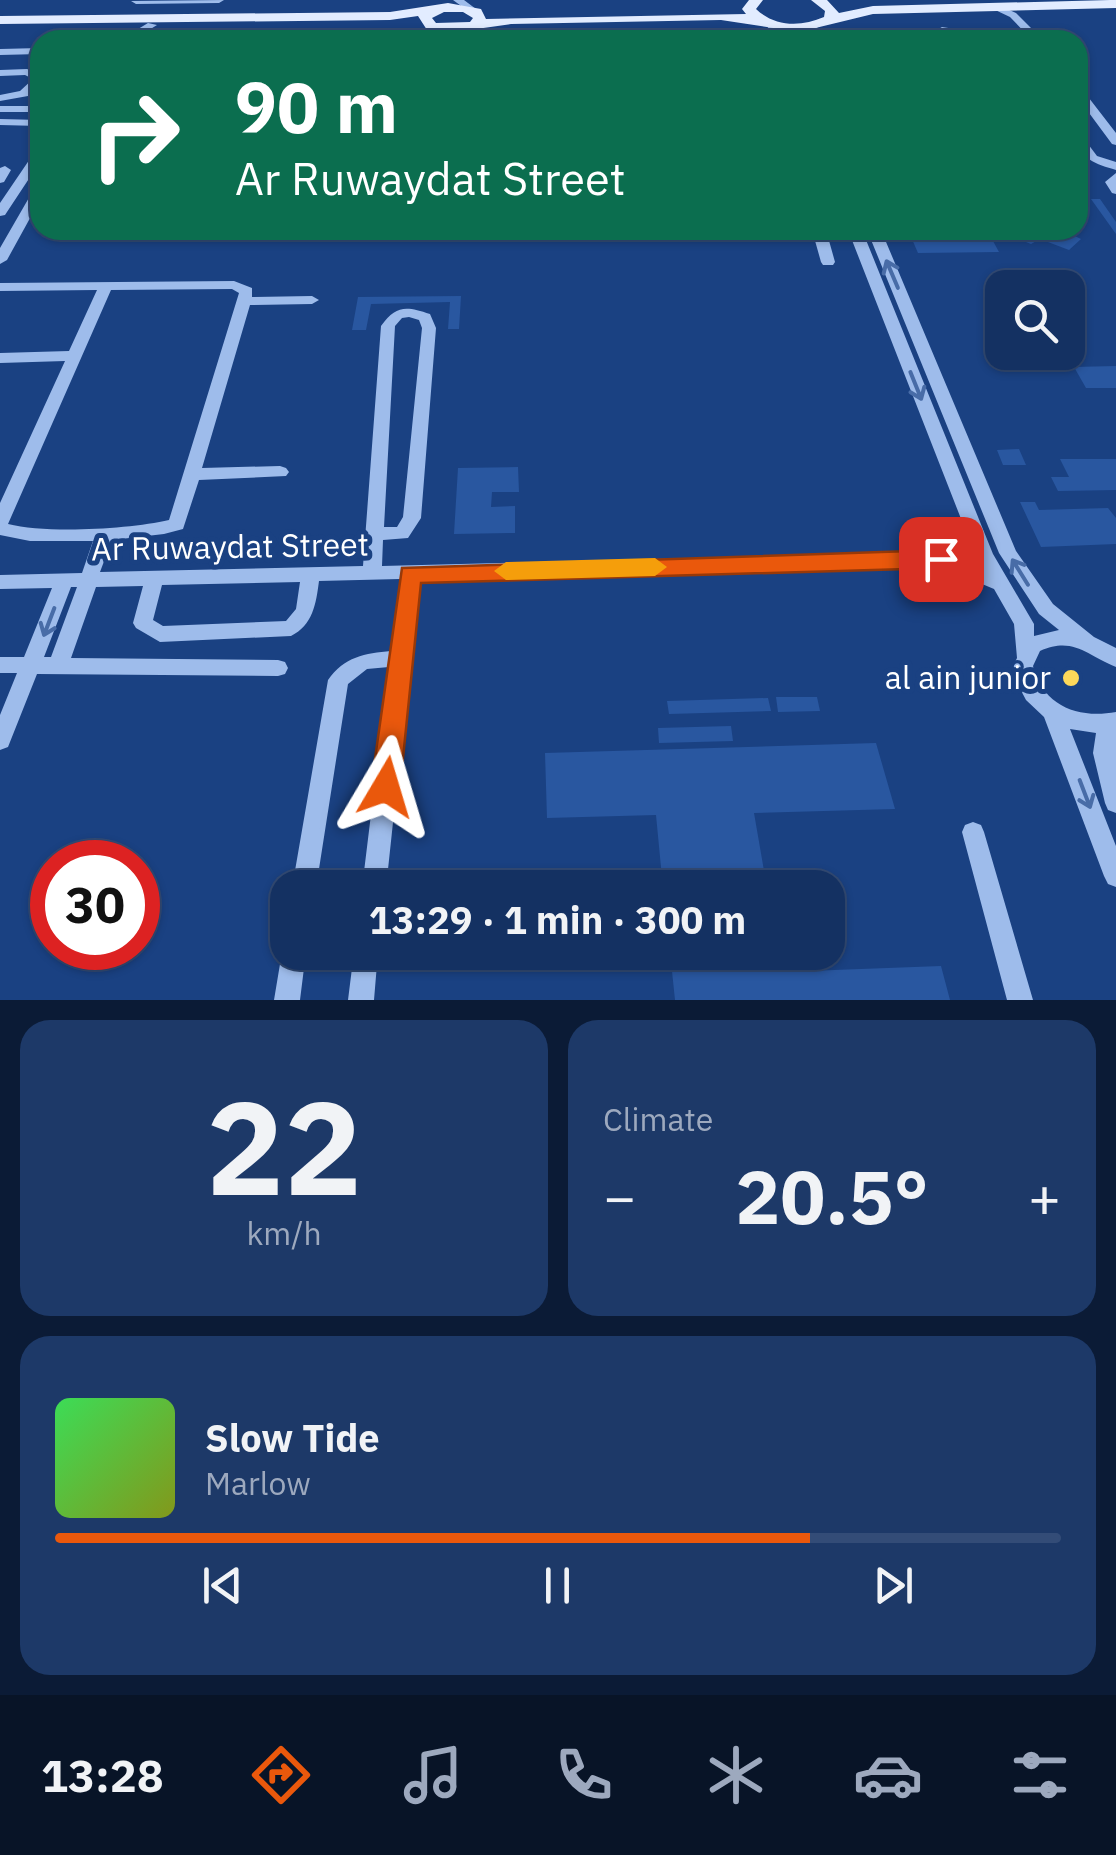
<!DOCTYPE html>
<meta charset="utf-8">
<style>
:root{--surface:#143162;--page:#1d3968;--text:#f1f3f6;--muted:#9da9be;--line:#334c77;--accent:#ea580c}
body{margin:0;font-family:"IBM Plex Sans",sans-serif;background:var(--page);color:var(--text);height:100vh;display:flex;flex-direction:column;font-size:38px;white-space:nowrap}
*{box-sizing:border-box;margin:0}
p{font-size:32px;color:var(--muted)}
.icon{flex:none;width:55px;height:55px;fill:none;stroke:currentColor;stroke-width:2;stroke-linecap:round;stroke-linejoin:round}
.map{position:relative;height:1000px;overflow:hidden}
.details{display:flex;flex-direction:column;gap:20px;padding:20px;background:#0b1b36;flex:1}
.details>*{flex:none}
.banner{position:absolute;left:30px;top:30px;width:1058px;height:210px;border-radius:30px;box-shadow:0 2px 8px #0004,0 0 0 2px var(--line);background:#0b6e4f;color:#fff;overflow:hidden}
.controls{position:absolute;left:985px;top:270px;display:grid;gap:20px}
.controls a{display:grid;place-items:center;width:100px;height:100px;border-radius:20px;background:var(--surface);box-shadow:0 2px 8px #0004,0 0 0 2px var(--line);font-size:50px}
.speed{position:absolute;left:30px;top:840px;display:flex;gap:20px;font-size:50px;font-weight:700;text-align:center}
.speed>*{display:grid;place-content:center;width:130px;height:130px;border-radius:50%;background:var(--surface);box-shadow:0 2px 8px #0004,0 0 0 2px var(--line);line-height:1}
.speed .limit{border:15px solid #d22;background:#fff;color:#111}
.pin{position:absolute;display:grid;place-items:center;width:85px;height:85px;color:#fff;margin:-42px;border-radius:20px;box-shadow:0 5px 15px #0006}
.me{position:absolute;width:110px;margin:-55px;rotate:7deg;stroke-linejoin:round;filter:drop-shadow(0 0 8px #0008)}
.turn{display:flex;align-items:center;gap:35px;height:210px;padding:0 40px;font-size:45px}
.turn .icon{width:130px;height:130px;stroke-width:2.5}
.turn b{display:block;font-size:70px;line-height:85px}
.big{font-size:75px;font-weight:800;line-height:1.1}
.details .widget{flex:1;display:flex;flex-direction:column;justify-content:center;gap:15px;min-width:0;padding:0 35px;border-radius:30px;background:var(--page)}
.details .dial{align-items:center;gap:0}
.dial b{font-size:130px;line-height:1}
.song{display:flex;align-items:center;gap:30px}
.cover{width:120px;height:120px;border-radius:15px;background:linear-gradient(135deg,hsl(130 70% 55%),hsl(70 70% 35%))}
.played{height:10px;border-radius:5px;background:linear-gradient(90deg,var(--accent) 75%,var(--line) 75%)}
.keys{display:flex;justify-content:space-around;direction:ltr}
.heat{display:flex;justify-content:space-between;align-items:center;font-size:55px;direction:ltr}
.details .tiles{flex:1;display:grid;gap:20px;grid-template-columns:1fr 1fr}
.widget:last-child{grid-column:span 2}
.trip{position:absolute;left:270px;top:870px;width:575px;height:100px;border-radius:30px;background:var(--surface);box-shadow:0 2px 8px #0004,0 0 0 2px var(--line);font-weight:800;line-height:100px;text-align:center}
.tab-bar{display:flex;height:160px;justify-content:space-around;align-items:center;background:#081427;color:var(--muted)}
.tab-bar .icon{width:70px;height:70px}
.tab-bar .on{color:var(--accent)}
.tab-bar b{font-size:45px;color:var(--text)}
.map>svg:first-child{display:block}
</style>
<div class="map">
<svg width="1116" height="1000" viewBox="0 0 1116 1000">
<rect width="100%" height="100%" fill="#1a4182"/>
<path fill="#2957a0" d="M 1091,199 L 1100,199 L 1116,222 L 1116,234 Z
M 908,230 L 987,230 L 999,252 L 918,253 Z
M 996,230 L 1070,230 L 1066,232 L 1081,239 L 1069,250 L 1040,239 L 1031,244 Z
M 461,296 L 459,329 L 448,329 L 450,302 L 371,304 L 366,330 L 352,330 L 358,297 Z
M 1116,366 L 1116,388 L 1086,388 L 1074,367 Z
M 1019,449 L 1026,465 L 1003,465 L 997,450 Z
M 1060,459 L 1116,459 L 1116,490 L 1058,491 L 1051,477 L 1069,477 Z
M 518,467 L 519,492 L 492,492 L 491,507 L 515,506 L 515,533 L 454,534 L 458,468 Z
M 1020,502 L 1035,502 L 1039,510 L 1108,508 L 1116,518 L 1116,544 L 1041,547 Z
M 776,697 L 817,697 L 820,711 L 778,712 Z
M 768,698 L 771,711 L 669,714 L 667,701 Z
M 731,726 L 733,741 L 659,743 L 658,728 Z
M 876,743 L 895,809 L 754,813 L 767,888 L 663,888 L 656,815 L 547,818 L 545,753 Z
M 670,952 L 778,952 L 781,972 L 941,966 L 950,1000 L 675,1000 Z"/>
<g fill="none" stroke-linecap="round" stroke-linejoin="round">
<path fill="#9ebceb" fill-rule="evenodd" d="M 224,0 L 219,3 L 136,4 L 131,1 Z
M 453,0 L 464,0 L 476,9 L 468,11 Z
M 994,3 L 1016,13 L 1043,40 L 1032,40 L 1010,17 L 991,8 L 989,6 Z
M 148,23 L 157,25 L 133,40 L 120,40 Z
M 767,23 L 775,23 L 788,40 L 778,40 L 766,25 Z
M 810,24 L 819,26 L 804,40 L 793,40 Z
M 463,25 L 472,27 L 458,40 L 447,40 Z
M 942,27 L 1005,37 L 1010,40 L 986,40 L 938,32 L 937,30 Z
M 40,48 L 40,54 L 0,55 L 0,49 Z
M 0,70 L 27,69 L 40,74 L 40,84 L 28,96 L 0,101 L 0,95 L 20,91 L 33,79 L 25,75 L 0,76 Z
M 1078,88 L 1082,89 L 1116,133 L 1116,145 L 1112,144 L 1078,98 Z
M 0,106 L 40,106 L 40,112 L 0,112 Z
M 0,119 L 40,120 L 40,126 L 0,125 Z
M 1078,135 L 1082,136 L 1097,156 L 1116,162 L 1116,170 C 1096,164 1077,159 1078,135 Z
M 40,149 L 40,162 L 5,215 L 0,216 L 0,203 L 36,150 Z
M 5,166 L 11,170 L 4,182 L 0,183 L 0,168 Z
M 1116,173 L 1116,194 L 1112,193 L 1105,182 Z
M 40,185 L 40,200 L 7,260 L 0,264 L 0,248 L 34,189 Z
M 812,230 L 826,230 L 835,262 L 833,265 L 823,265 L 821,262 Z
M 848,230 L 862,230 L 993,554 L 1034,624 L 1034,636 L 1059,630 L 1039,614 L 999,553 L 867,230 L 881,230 L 1016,551 L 1053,604 L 1094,637 L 1116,648 L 1116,667 C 1087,656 1074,636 1040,651 L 1033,666 C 1043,706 1078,719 1116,712 L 1116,813 L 1108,810 L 1105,803 L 1093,753 L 1096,733 L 1070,729 L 1116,846 L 1116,887 L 1108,884 L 1104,876 L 1044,717 L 1026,700 L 1016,681 L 1013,666 L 1017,658 L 1014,624 L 994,589 L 939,566 L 419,579 L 386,888 L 362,888 L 389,667 L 367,669 L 348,684 L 316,888 L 292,888 L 328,680 C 344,657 365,653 391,651 L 400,579 L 319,581 C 316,604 313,625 291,636 L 160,642 L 136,628 L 133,623 L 143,586 L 96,587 L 71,658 L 278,660 L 285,662 L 288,668 L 285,674 L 278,676 L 37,674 L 8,747 L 0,750 L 0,715 L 17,673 L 0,673 L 0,657 L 24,657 L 52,588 L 0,589 L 0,575 L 82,573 L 93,541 L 30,541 L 0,535 L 0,503 L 65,361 L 0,363 L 0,353 L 69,351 L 97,290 L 0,291 L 0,283 L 234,281 L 252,288 L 252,297 L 312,296 L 319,300 L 312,304 L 250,305 L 202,468 L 280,466 L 286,468 L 289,472 L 286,476 L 199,480 L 183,529 L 164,534 L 112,540 L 100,572 L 363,566 L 381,326 C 396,305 406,306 430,314 L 436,328 L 421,518 L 408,538 L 383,540 L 382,566 L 937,552 L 958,538 L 965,529 ZM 232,289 L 239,293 L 169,520 C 130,529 47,534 8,524 L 111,290 ZM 409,317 L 419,320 L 422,328 L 403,517 L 397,527 L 384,527 L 395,326 L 402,318 ZM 971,546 L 982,568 L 956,558 ZM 300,582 L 296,609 L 286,621 L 163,626 L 153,620 L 162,585 ZM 71,587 L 77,587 L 51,657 L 44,657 Z
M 973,822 L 981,825 L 984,832 L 1033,1000 L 1007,1000 L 962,832 L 965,825 Z
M 288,942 L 288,952 L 306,952 L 300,1000 L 274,1000 L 282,952 Z
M 354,952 L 378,952 L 374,1000 L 348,1000 Z"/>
<path fill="#e2ecff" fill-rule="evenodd" d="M 749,0 L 763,0 L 756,9 C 775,27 801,27 824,17 L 825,11 L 811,0 L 827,0 L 839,13 L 873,6 L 1110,0 L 1116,0 L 1116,8 L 873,14 L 799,32 L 721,20 L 511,24 L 448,33 L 427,30 L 418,16 L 390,20 L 0,24 L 0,16 L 390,12 L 448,3 L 481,9 L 486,19 L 746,14 L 742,9 ZM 444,12 L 463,12 L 473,18 L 470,22 L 436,23 L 432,18 Z"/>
</g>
<defs><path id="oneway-shaft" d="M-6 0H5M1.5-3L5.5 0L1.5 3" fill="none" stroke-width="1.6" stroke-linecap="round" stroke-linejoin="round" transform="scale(2.5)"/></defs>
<g stroke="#486ca7">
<use href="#oneway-shaft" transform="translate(892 274) rotate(-113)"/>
<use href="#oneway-shaft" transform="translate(916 386) rotate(68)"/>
<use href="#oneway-shaft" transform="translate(1020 572) rotate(-122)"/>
<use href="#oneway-shaft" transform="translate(49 622) rotate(111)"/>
<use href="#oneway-shaft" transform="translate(1085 794) rotate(69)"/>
</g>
<path fill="#ea580c" stroke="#983908" stroke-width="2.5" d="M 941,550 L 953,559 L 941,568 L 421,583 L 400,787 L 396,796 L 386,799 L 375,796 L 371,787 L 402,568 Z"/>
<path fill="#f59e0b" d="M 655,558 L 667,567 L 655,576 L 506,580 L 494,571 L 506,562 Z"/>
<circle fill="#fdd85a" stroke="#1a4182" stroke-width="4" cx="1071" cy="678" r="10"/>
<g text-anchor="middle" stroke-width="10" stroke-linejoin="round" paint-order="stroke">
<g font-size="32" fill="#fff" stroke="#1a4182">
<text transform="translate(230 547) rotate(-1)" y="11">Ar Ruwaydat Street</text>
</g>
<g font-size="32" fill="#fff" stroke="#1a4182" text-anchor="end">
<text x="1051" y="689">al ain junior</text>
</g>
</g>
</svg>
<div class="controls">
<a><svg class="icon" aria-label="search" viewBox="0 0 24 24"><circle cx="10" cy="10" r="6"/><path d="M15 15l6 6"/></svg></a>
</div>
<div class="speed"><div class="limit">30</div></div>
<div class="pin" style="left:941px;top:559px;background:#d93025"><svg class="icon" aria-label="arrive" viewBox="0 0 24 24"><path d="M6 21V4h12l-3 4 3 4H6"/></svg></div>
<svg class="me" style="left:386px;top:787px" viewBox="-20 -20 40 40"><path d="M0-17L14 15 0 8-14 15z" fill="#ea580c" stroke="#fff" stroke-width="4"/></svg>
<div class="trip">13:29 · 1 min · 300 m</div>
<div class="banner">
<div class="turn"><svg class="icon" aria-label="right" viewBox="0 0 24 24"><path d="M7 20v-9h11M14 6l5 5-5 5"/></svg><div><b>90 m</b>Ar Ruwaydat Street</div></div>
</div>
</div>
<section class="details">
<div class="tiles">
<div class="widget dial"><b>22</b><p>km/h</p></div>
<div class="widget"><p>Climate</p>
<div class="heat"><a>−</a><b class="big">20.5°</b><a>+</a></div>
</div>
<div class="widget">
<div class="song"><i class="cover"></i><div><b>Slow Tide</b><p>Marlow</p></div></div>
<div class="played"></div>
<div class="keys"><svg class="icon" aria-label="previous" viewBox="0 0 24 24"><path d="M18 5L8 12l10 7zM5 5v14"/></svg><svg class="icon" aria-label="pause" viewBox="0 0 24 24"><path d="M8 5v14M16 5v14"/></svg><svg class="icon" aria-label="next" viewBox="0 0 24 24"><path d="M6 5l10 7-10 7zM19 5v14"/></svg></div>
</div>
</div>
</section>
<nav class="tab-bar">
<b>13:28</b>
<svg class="icon on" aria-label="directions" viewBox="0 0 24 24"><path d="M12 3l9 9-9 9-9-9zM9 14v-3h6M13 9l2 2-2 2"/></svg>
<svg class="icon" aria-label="music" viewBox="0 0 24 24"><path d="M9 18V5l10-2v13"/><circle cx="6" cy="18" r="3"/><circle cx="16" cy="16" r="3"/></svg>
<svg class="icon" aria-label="phone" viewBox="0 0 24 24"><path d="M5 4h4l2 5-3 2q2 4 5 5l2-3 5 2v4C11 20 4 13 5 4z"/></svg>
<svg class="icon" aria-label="climate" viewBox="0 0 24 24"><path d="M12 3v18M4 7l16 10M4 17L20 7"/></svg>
<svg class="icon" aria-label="car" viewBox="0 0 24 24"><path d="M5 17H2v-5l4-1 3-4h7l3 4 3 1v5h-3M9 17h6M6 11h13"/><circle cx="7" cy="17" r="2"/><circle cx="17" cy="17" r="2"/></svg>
<svg class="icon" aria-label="filters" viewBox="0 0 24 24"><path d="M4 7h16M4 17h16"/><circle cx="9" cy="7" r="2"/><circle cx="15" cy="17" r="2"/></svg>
</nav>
